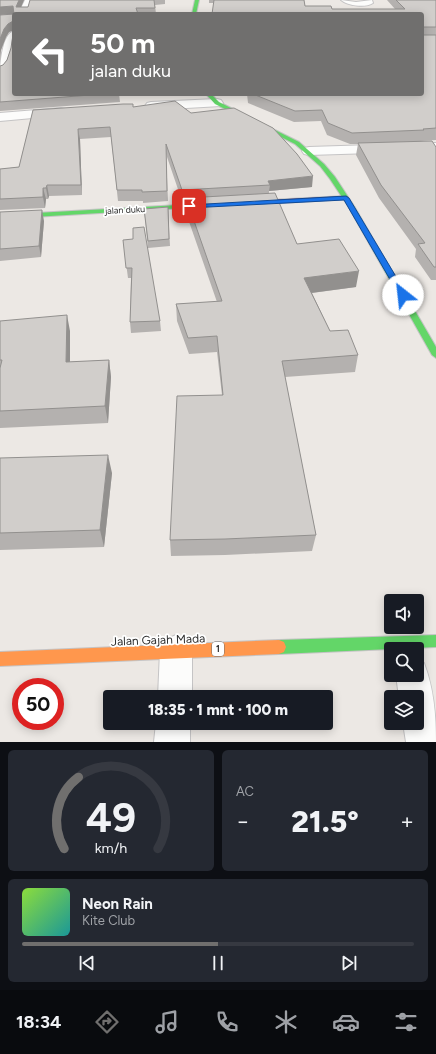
<!DOCTYPE html>
<html lang="id">
<meta charset="utf-8">
<style>
:root{--surface:#171b24;--page:#242831;--text:#f1f3f6;--muted:#9ea1a6;--line:#363941;--accent:#706f6e}
body{margin:0;font-family:Figtree,sans-serif;background:var(--page);color:var(--text);height:100vh;display:flex;flex-direction:column;font-size:15px;white-space:nowrap}
*{box-sizing:border-box;margin:0}
p{font-size:13px;color:var(--muted)}
.icon{flex:none;width:22px;height:22px;fill:none;stroke:currentColor;stroke-width:2;stroke-linecap:round;stroke-linejoin:round}
.map{position:relative;height:742px;overflow:hidden}
.side{display:flex;flex-direction:column;gap:8px;padding:8px;background:#0d0f14;flex:1}
.side>*{flex:none}
.top-card{position:absolute;left:12px;top:12px;width:412px;height:84px;border-radius:4px;box-shadow:0 2px 10px #0003;background:#706f6e;color:#fff;overflow:hidden}
.fabs{position:absolute;left:384px;top:594px;display:grid;gap:8px}
.fabs a{display:grid;place-items:center;width:40px;height:40px;border-radius:4px;background:var(--surface);box-shadow:0 2px 10px #0003;font-size:20px}
.speed{position:absolute;left:12px;top:678px;display:flex;gap:8px;font-size:20px;font-weight:700;text-align:center}
.speed>*{display:grid;place-content:center;width:52px;height:52px;border-radius:50%;background:var(--surface);box-shadow:0 2px 10px #0003;line-height:1}
.speed .limit{border:6px solid #d22;background:#fff;color:#111}
.pin{position:absolute;display:grid;place-items:center;width:34px;height:34px;color:#fff;margin:-17px;border-radius:8px;box-shadow:0 2px 6px #0006}
.me{position:absolute;width:44px;margin:-22px;rotate:331deg;stroke-linejoin:round;filter:drop-shadow(0 0 3px #0008)}
.turn{display:flex;align-items:center;gap:14px;height:84px;padding:0 12px;font-size:18px}
.turn .icon{width:52px;height:52px;stroke-width:2.5}
.turn b{display:block;font-size:28px;line-height:34px}
.big{font-size:30px;font-weight:800;line-height:1.1}
.side .tile{flex:1;display:flex;flex-direction:column;justify-content:center;gap:6px;min-width:0;padding:0 14px;border-radius:6px;background:var(--page)}
.side .dial{align-items:center;gap:0}
.dial svg{height:104px;overflow:visible;fill:none;stroke:var(--line);stroke-width:7;stroke-linecap:round;text-anchor:middle}
.dial text{fill:var(--text);stroke:none}
.song{display:flex;align-items:center;gap:12px}
.cover{width:48px;height:48px;border-radius:6px;background:linear-gradient(135deg,hsl(90 70% 55%),hsl(180 70% 35%))}
.played{height:4px;border-radius:2px;background:linear-gradient(90deg,var(--accent) 50%,var(--line) 50%)}
.keys{display:flex;justify-content:space-around;direction:ltr}
.heat{display:flex;justify-content:space-between;align-items:center;font-size:22px;direction:ltr}
.side .tiles{flex:1;display:grid;gap:8px;grid-template-columns:1fr 1fr}
.tile:last-child{grid-column:span 2}
.trip{position:absolute;left:103px;top:690px;width:230px;height:40px;border-radius:4px;background:var(--surface);box-shadow:0 2px 10px #0003;font-weight:800;line-height:40px;text-align:center}
.tab-bar{display:flex;height:64px;justify-content:space-around;align-items:center;background:#090b0e;color:var(--muted)}
.tab-bar .icon{width:28px;height:28px}
.tab-bar .active{color:var(--accent)}
.tab-bar b{font-size:18px;color:var(--text)}
.map>svg:first-child{display:block}
</style>
<div class="map">
<svg width="436" height="742" viewBox="0 0 436 742">
<rect width="100%" height="100%" fill="#ece8e4"/>
<g fill="none" stroke-linecap="round" stroke-linejoin="round">
<g stroke="#c5c4c5" stroke-width="2">
<path id="lane" d="M 341,0 L 356,2 L 372,0 L 373,3 C 366,8 348,6 341,0 Z"/>
</g>
<g stroke="#c5c4c5" stroke-width="2">
<path id="street" d="M 25,0 L 33,0 L 28,14 L 18,14 Z
M 14,31 C 14,42 12,72 0,75 C 0,65 2,34 14,31 Z
M 217,99 L 221,100 L 223,103 L 221,106 L 151,110 L 147,109 L 145,106 L 147,103 L 151,102 Z
M 61,108 L 65,109 L 67,112 L 65,115 L 0,121 L 0,113 Z
M 436,143 L 436,151 L 309,155 L 304,154 L 302,151 L 304,148 L 309,147 Z
M 176,635 L 187,640 L 192,651 L 192,697 L 158,697 L 160,651 L 165,640 Z
M 417,661 L 424,663 C 434,689 436,715 436,742 L 406,742 L 403,723 L 417,723 L 417,697 L 399,697 L 396,675 L 417,675 Z
M 156,723 L 190,723 L 190,742 L 154,742 Z"/>
</g>
<g stroke="#c5c4c5" stroke-width="2">
<path id="fast" d="M 195,0 L 199,0 L 196,14 L 192,14 Z
M 206,94 L 211,94 L 219,102 L 299,142 L 324,164 L 335,177 L 354,206 L 436,347 L 436,358 L 432,355 L 348,206 L 330,179 L 320,166 L 295,144 L 215,104 Z
M 215,203 L 217,204 L 217,206 L 0,219 L 0,215 Z
M 436,635 L 436,647 L 279,654 L 274,652 L 272,647 L 274,642 L 279,640 Z"/>
</g>
<g stroke="#c5c4c5" stroke-width="2">
<path id="slow" d="M 279,640 L 284,642 L 286,647 L 284,652 L 279,654 L 0,666 L 0,652 Z"/>
</g>
<g stroke="#c5c4c5" stroke-width="2">
<path id="jam" d="M 346,196 L 348,197 L 348,199 L 249,205 L 246,203 L 249,201 Z"/>
</g>
<use href="#lane" fill="#fcfcfb" fill-rule="evenodd"/>
<use href="#street" fill="#fcfcfb" fill-rule="evenodd"/>
<use href="#fast" fill="#63d668" fill-rule="evenodd"/>
<use href="#slow" fill="#ff974d" fill-rule="evenodd"/>
<use href="#jam" fill="#b3261e" fill-rule="evenodd"/>
</g>
<path fill="#b4b1af" d="M 0,0 L 24,0 L 21,7 L 28,7 L 30,0 L 165,0 L 165,4 L 155,5 L 156,14 L 14,14 L 14,94 L 119,94 L 120,102 L 0,111 L 0,66 L 3,65 L 7,60 L 11,48 L 13,30 L 9,32 L 6,37 L 1,50 Z
M 209,0 L 304,0 L 305,6 L 332,9 L 395,9 L 387,0 L 436,0 L 436,140 L 421,141 L 436,147 L 436,280 L 431,280 L 415,257 L 416,249 L 379,198 L 356,155 L 358,144 L 350,144 L 327,135 L 321,121 L 294,122 L 248,103 L 247,94 L 422,94 L 214,3 L 209,3 Z
M 133,107 L 191,113 L 312,187 L 269,191 L 269,193 L 297,244 L 356,287 L 312,293 L 330,331 L 358,355 L 355,372 L 285,377 L 316,535 L 312,551 L 225,555 L 171,556 L 170,540 L 222,395 L 217,352 L 189,354 L 177,321 L 176,304 L 217,302 L 186,213 L 186,201 L 182,201 L 166,154 L 168,201 L 143,203 L 143,201 L 118,201 L 111,137 L 80,139 L 82,195 L 49,196 L 48,199 L 46,199 L 45,208 L 0,210 L 0,169 L 19,167 L 33,110 Z
M 168,207 L 170,246 L 148,248 L 144,209 Z
M 0,212 L 44,221 L 41,257 L 0,261 Z
M 123,240 L 160,321 L 161,331 L 131,333 L 130,322 L 131,278 L 128,278 Z
M 0,321 L 70,331 L 70,362 L 109,360 L 111,377 L 108,423 L 0,428 Z
M 0,458 L 112,473 L 104,547 L 0,550 Z"/>
<path fill="#92908e" d="M 19,0 L 24,0 L 18,14 L 16,7 Z
M 13,6 L 15,14 L 0,15 L 0,7 Z
M 13,21 L 14,30 L 9,32 L 6,37 L 1,50 L 0,60 L 0,39 L 4,29 L 8,24 Z
M 78,129 L 80,139 L 82,195 L 81,185 Z
M 313,176 L 312,187 L 269,191 L 270,185 L 268,181 Z
M 47,185 L 49,196 L 48,199 L 46,188 Z
M 43,188 L 46,199 L 45,208 L 43,197 Z
M 42,210 L 44,221 L 41,257 L 39,246 Z
M 359,271 L 356,287 L 303,294 L 304,278 Z
M 67,315 L 70,331 L 70,379 L 66,362 Z
M 109,360 L 111,377 L 108,423 L 105,406 Z
M 108,455 L 112,473 L 104,547 L 100,530 Z"/>
<path fill="#d1cecb" stroke="#92908e" d="M 0,0 L 19,0 L 16,7 L 28,7 L 30,0 L 154,0 L 155,8 L 136,8 L 138,14 L 14,14 L 14,94 L 103,94 L 0,102 L 0,66 L 3,65 L 7,60 L 11,48 L 14,28 L 13,21 L 8,24 L 4,29 L 0,39 L 0,15 L 14,14 L 13,6 L 0,7 Z
M 214,0 L 304,0 L 305,6 L 331,6 L 332,9 L 405,9 L 396,0 L 436,0 L 436,27 L 423,27 L 423,35 L 436,35 L 436,128 L 423,129 L 424,130 L 352,133 L 328,123 L 322,110 L 295,111 L 253,94 L 422,94 L 422,14 L 212,14 Z
M 175,101 L 191,113 L 234,108 L 273,128 L 297,154 L 313,176 L 268,181 L 270,185 L 182,190 L 166,144 L 167,191 L 142,192 L 142,190 L 117,190 L 110,127 L 78,129 L 81,185 L 47,185 L 46,188 L 43,188 L 43,197 L 0,199 L 0,169 L 19,167 L 33,110 L 123,104 L 133,104 L 133,107 Z
M 432,141 L 436,147 L 436,267 L 434,267 L 418,244 L 425,243 L 381,185 L 358,143 Z
M 275,193 L 297,244 L 339,239 L 359,271 L 304,278 L 330,331 L 348,330 L 358,355 L 282,361 L 316,535 L 225,539 L 170,540 L 177,396 L 223,395 L 217,336 L 188,338 L 176,304 L 222,301 L 186,198 Z
M 168,207 L 169,239 L 148,241 L 144,209 Z
M 42,210 L 39,246 L 0,249 L 0,212 Z
M 144,227 L 160,321 L 130,322 L 132,268 L 126,268 L 123,240 L 133,239 L 133,228 Z
M 67,315 L 66,362 L 109,360 L 105,406 L 0,411 L 0,368 L 2,360 L 0,360 L 0,321 Z
M 108,455 L 100,530 L 0,533 L 0,458 Z"/>
<path fill="#1a73e8" stroke="#114b97" d="M 346,196 L 349,198 L 407,295 L 405,297 L 400,297 L 399,295 L 344,200 L 189,208 L 185,206 L 189,205 Z"/>
<g text-anchor="middle" stroke-width="3.5" stroke-linejoin="round" paint-order="stroke">
<g font-size="9" fill="#2e2e2e" stroke="#fff">
<text transform="translate(125 210) rotate(-3)" y="3">jalan duku</text>
</g>
<rect fill="#fff" stroke="#6d6d6d" stroke-width="1" x="212" y="642" width="12" height="14" rx="3"/>
<g font-size="9" font-weight="bold" fill="#2e2e2e">
<text x="218" y="652">1</text>
</g>
<g font-size="12" fill="#2e2e2e" stroke="#fff">
<text transform="translate(158 640) rotate(-2)" y="4">Jalan Gajah Mada</text>
</g>
</g>
</svg>
<div class="fabs">
<a><svg class="icon" aria-label="sound" viewBox="0 0 24 24"><path d="M4 9h4l5-4v14l-5-4H4zM17 9q2 3 0 6"/></svg></a>
<a><svg class="icon" aria-label="search" viewBox="0 0 24 24"><circle cx="10" cy="10" r="6"/><path d="M15 15l6 6"/></svg></a>
<a><svg class="icon" aria-label="layers" viewBox="0 0 24 24"><path d="M12 4l9 5-9 5-9-5zM3 14l9 5 9-5"/></svg></a>
</div>
<div class="speed"><div class="limit">50</div></div>
<div class="pin" style="left:189px;top:206px;background:#d93025"><svg class="icon" aria-label="arrive" viewBox="0 0 24 24"><path d="M6 21V4h12l-3 4 3 4H6"/></svg></div>
<svg class="me" style="left:403px;top:295px" viewBox="-20 -20 40 40"><circle r="19" fill="#fff"/><path d="M0-13L10 11 0 6-10 11z" fill="#1a73e8"/></svg>
<div class="trip">18:35 · 1 mnt · 100 m</div>
<div class="top-card">
<div class="turn"><svg class="icon" aria-label="left" viewBox="0 0 24 24"><path d="M17 20v-9H6M10 6l-5 5 5 5"/></svg><div><b>50 m</b>jalan duku</div></div>
</div>
</div>
<section class="side">
<div class="tiles">
<div class="tile dial"><svg viewBox="0 0 100 80">
<path d="M14 69A42 42 0 1 1 86 69"/>
<path d="M14 69A42 42 0 0 1 25 14" stroke="#706f6e"/>
<text x="50" y="56" font-size="32" font-weight="700">49</text>
<text x="50" y="72" font-size="11">km/h</text>
</svg></div>
<div class="tile"><p>AC</p>
<div class="heat"><a>−</a><b class="big">21.5°</b><a>+</a></div>
</div>
<div class="tile">
<div class="song"><i class="cover"></i><div><b>Neon Rain</b><p>Kite Club</p></div></div>
<div class="played"></div>
<div class="keys"><svg class="icon" aria-label="previous" viewBox="0 0 24 24"><path d="M18 5L8 12l10 7zM5 5v14"/></svg><svg class="icon" aria-label="pause" viewBox="0 0 24 24"><path d="M8 5v14M16 5v14"/></svg><svg class="icon" aria-label="next" viewBox="0 0 24 24"><path d="M6 5l10 7-10 7zM19 5v14"/></svg></div>
</div>
</div>
</section>
<nav class="tab-bar">
<b>18:34</b>
<svg class="icon active" aria-label="directions" viewBox="0 0 24 24"><path d="M12 3l9 9-9 9-9-9zM9 14v-3h6M13 9l2 2-2 2"/></svg>
<svg class="icon" aria-label="music" viewBox="0 0 24 24"><path d="M9 18V5l10-2v13"/><circle cx="6" cy="18" r="3"/><circle cx="16" cy="16" r="3"/></svg>
<svg class="icon" aria-label="phone" viewBox="0 0 24 24"><path d="M5 4h4l2 5-3 2q2 4 5 5l2-3 5 2v4C11 20 4 13 5 4z"/></svg>
<svg class="icon" aria-label="climate" viewBox="0 0 24 24"><path d="M12 3v18M4 7l16 10M4 17L20 7"/></svg>
<svg class="icon" aria-label="car" viewBox="0 0 24 24"><path d="M5 17H2v-5l4-1 3-4h7l3 4 3 1v5h-3M9 17h6M6 11h13"/><circle cx="7" cy="17" r="2"/><circle cx="17" cy="17" r="2"/></svg>
<svg class="icon" aria-label="filters" viewBox="0 0 24 24"><path d="M4 7h16M4 17h16"/><circle cx="9" cy="7" r="2"/><circle cx="15" cy="17" r="2"/></svg>
</nav>
